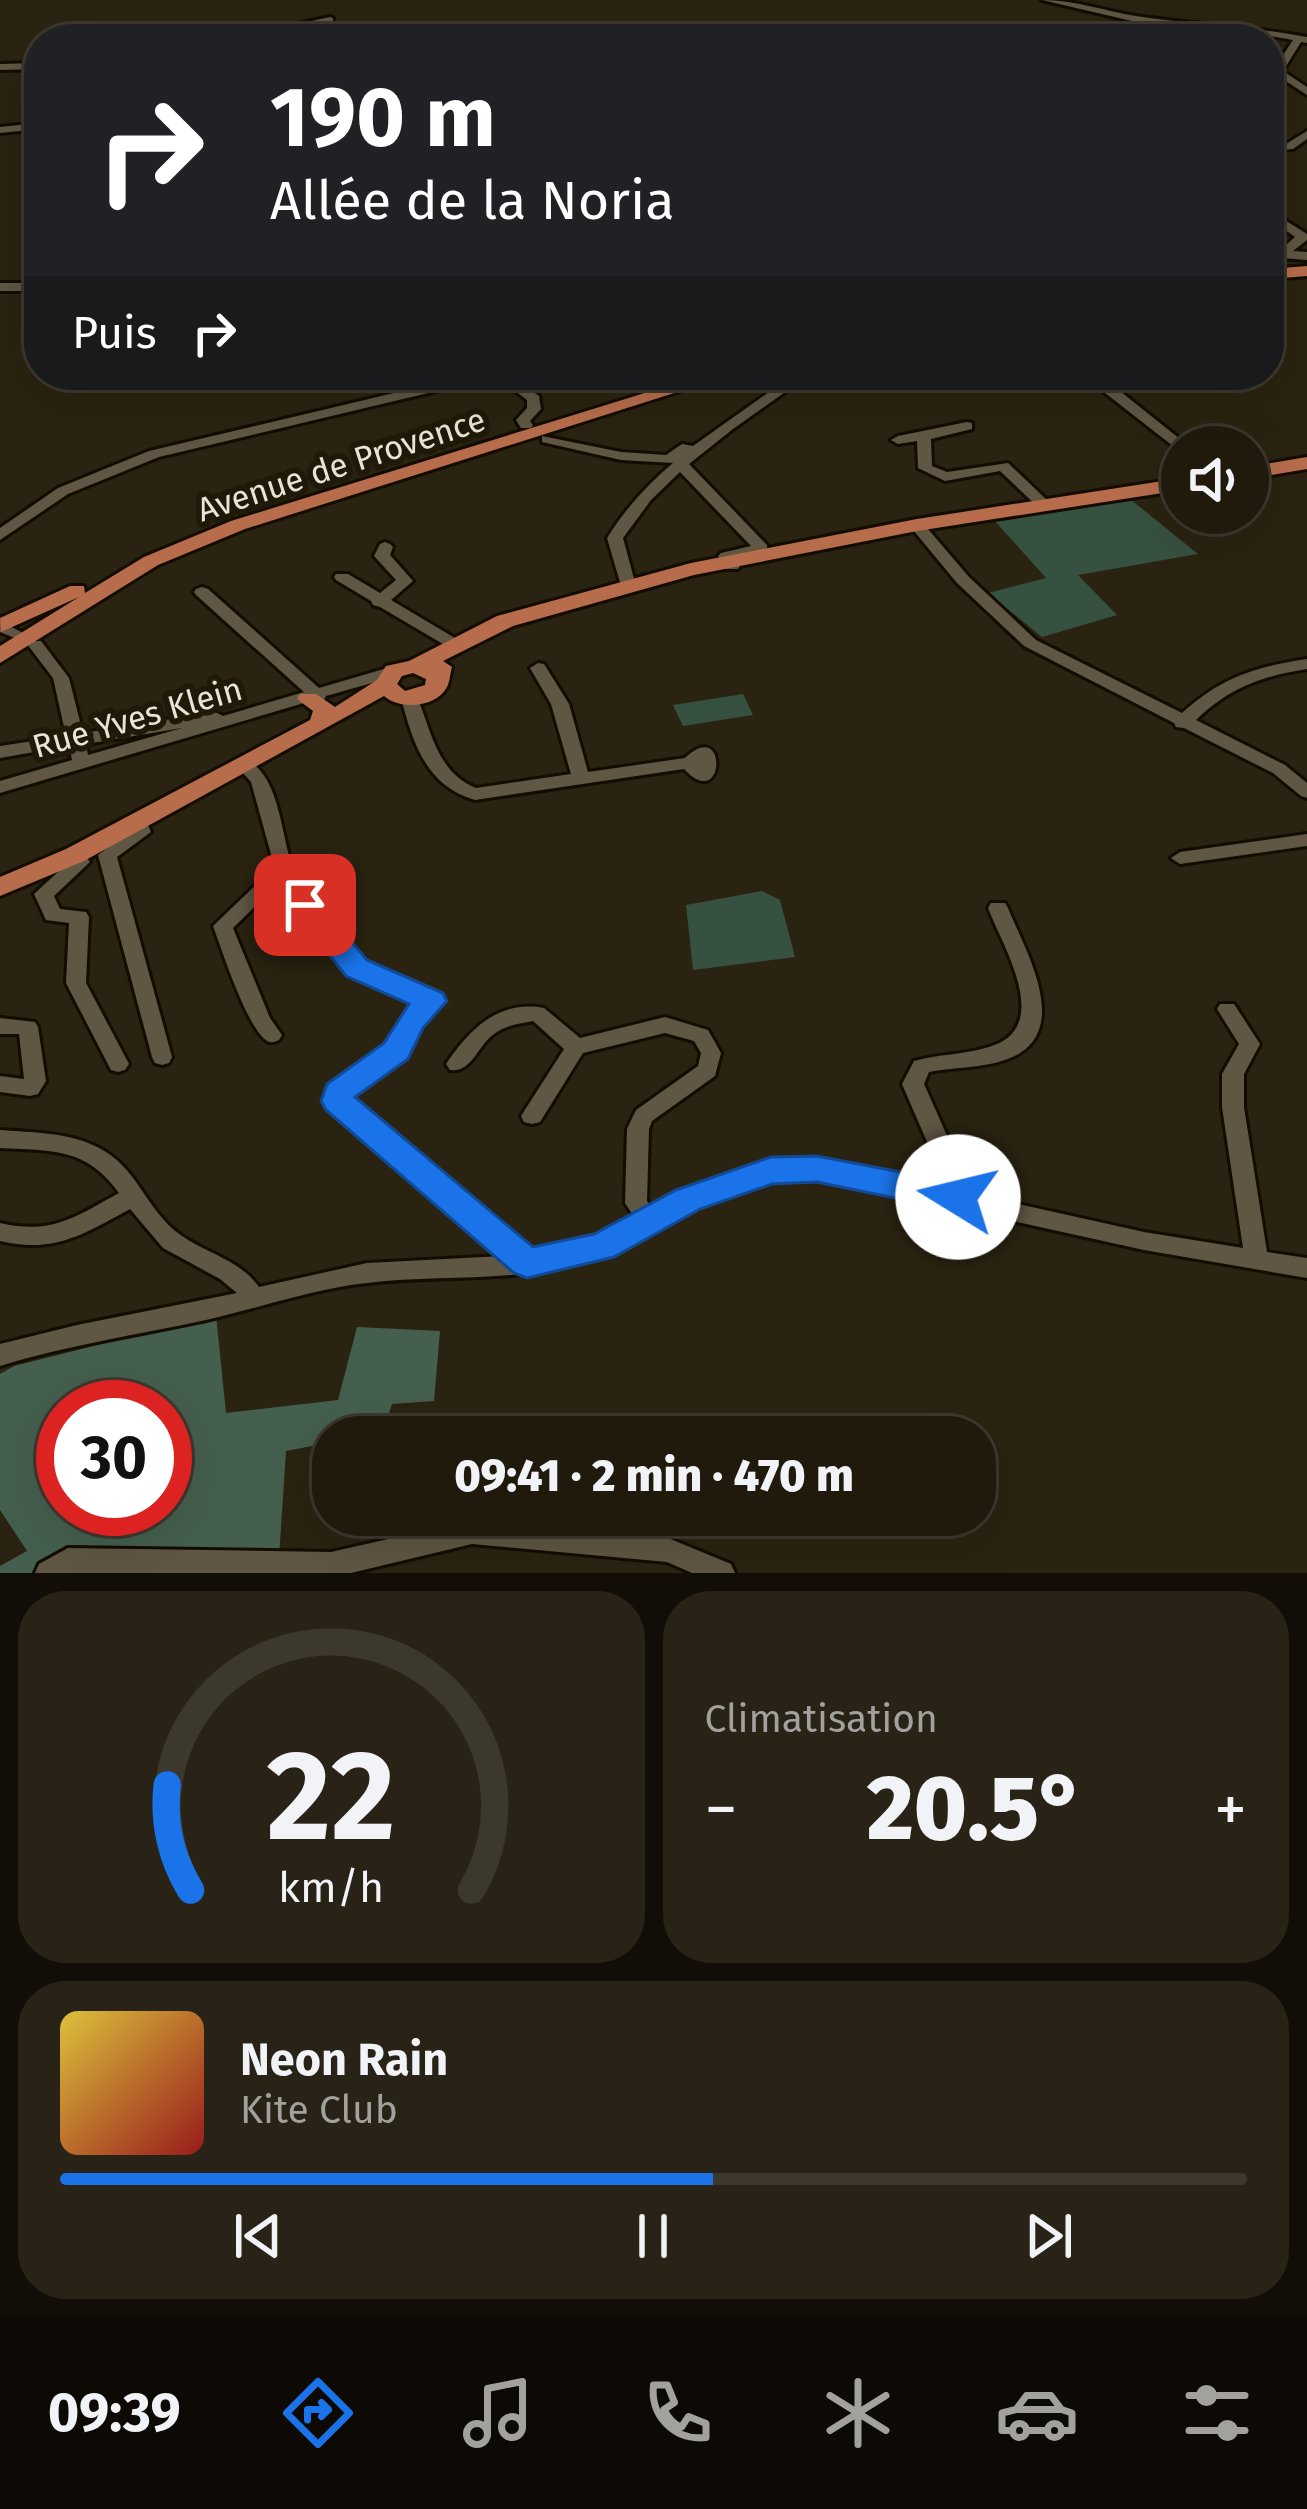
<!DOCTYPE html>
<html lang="fr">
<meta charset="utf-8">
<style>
:root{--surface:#201a0d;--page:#282316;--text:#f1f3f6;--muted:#a2a19d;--line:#3d382e;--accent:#1a73e8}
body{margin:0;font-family:"Fira Sans",sans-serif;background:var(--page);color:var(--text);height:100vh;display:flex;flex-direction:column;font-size:45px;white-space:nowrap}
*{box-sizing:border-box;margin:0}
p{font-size:39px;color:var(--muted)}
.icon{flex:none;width:66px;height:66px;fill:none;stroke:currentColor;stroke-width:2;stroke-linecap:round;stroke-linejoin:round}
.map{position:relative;height:1573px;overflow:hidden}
.panel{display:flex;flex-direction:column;gap:18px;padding:18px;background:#120e07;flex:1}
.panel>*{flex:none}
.banner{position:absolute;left:24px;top:24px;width:1260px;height:366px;border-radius:48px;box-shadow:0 12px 48px #0002,0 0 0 3px var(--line);background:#202124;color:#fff;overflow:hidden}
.tools{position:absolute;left:1161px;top:426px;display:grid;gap:24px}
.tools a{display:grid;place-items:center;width:108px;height:108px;border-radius:50%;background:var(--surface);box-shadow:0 12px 48px #0002,0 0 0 3px var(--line);font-size:60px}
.speed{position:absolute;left:36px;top:1380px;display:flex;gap:24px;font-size:60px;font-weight:700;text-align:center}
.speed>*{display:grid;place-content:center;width:156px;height:156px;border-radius:50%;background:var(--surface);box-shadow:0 12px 48px #0002,0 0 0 3px var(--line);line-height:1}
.speed .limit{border:18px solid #d22;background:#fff;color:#111}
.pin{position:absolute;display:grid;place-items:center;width:102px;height:102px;color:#fff;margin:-51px;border-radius:24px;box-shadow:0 6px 18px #0006}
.me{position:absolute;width:132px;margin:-66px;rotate:279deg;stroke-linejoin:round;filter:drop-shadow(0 0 9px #0008)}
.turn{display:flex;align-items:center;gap:42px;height:252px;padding:0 48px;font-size:54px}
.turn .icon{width:156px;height:156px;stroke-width:2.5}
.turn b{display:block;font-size:84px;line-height:102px}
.then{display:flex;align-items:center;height:114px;padding:0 48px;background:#0003;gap:24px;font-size:45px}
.big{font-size:90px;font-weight:800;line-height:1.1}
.panel .widget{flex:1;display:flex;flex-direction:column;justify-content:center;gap:18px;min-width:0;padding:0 42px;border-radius:48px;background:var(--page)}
.panel .dial{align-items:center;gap:0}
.dial svg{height:312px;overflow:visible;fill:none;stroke:var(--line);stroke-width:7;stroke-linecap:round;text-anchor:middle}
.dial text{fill:var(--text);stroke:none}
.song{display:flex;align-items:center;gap:36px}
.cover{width:144px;height:144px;border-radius:18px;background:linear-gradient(135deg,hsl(50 70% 55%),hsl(0 70% 35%))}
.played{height:12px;border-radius:6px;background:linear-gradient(90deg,var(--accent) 55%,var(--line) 55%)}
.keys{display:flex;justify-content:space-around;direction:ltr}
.heat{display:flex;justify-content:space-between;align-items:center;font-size:66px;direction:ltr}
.panel .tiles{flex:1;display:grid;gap:18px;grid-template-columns:1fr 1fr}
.widget:last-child{grid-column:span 2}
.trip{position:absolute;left:312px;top:1416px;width:684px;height:120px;border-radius:48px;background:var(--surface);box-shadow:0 12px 48px #0002,0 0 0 3px var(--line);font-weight:800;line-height:120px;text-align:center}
.menu{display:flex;height:192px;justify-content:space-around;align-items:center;background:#0d0a05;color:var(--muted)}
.menu .icon{width:84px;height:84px}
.menu .on{color:var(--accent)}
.menu b{font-size:54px;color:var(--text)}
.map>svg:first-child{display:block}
</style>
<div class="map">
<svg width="1307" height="1573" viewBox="0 0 1307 1573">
<rect width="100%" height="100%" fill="#2a2311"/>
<path fill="#375141" d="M 1130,499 L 1198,554 L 1078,575 L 1117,615 L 1042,637 L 988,593 L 1046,578 L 993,519 Z
M 743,694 L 753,715 L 683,726 L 673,705 Z
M 762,891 L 780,900 L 795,957 L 693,970 L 686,905 Z"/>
<path fill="#455f4e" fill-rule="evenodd" d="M 216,1315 L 226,1413 L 338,1400 L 357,1327 L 440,1331 L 434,1401 L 392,1404 L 383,1432 L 333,1437 L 333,1442 L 286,1451 L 278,1573 L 0,1573 L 0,1566 L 27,1551 L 0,1510 L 0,1374 L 14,1366 ZM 63,1407 L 165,1407 L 165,1509 L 63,1509 Z"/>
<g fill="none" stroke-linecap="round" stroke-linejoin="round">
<g stroke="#130c00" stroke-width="6">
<path id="minor" d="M 1042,0 C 1075,0 1105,11 1136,16 C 1194,25 1249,26 1307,37 L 1307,43 L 1301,42 L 1283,71 L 1307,87 L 1307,95 L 1272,72 L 1293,40 L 1247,32 L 1136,22 Z
M 330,17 L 333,18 L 333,22 L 306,28 L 311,39 L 301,39 L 298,24 Z
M 39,63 L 39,69 L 0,70 L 0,64 Z
M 39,123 L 39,129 L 0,133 L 0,127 Z
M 1307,131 L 1307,139 L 1293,149 L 1269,151 L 1269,147 L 1286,144 Z
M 1269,210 L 1307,234 L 1307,240 L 1293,251 L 1307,252 L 1307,260 L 1270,257 L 1270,251 L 1279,251 L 1295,237 L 1269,218 Z
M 0,283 L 39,283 L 39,291 L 0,291 Z
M 470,375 L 494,375 L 487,379 L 159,457 L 68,494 L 0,540 L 0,528 L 58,488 L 149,451 Z
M 494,375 L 510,375 L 539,396 L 541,409 L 530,421 L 533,425 L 531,428 L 521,428 L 516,420 L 527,408 L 527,400 Z
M 793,375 L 809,375 L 733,429 L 689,464 L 767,545 L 767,551 L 735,559 L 740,566 L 738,569 L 726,569 L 718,556 L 721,553 L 751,546 L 680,472 L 651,500 L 623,538 L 636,586 L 634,589 L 622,589 L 607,538 C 625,509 647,485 673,463 L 621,460 L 542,442 L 542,436 L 621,452 L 666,455 L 682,444 L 693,446 Z
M 1096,375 L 1101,376 L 1190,447 L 1178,450 L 1091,382 L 1091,376 Z
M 967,422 L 972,423 L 972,429 L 931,439 L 932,466 L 947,472 L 1008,463 L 1050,503 L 1050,509 L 1040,509 L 1000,471 L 945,481 L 918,468 L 917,441 L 898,444 L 891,440 L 898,436 Z
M 917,520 L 922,522 L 969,577 L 1036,640 L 1182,713 C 1222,677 1255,667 1307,659 L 1307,669 C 1262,676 1229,688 1196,720 L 1285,765 L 1307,783 L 1307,798 L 1301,796 L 1273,773 L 1184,728 L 1176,727 L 1174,723 L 1024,646 L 957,583 L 909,525 Z
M 385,542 L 390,544 L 393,547 L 390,555 L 413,581 L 391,600 L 460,641 L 462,644 L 460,647 L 448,647 L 380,607 L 373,605 L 371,601 L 336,580 L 334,577 L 336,574 L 348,574 L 380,593 L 396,580 L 374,556 L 380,544 Z
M 202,587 L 208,589 L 319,688 L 394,666 L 402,671 L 400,675 L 326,696 L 324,700 L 314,700 L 0,793 L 0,781 L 72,760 L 69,746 L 0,758 L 0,746 L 66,736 L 53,678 L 27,644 L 29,641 L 41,641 L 69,678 L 83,733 L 215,712 L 223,716 L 304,692 L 196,595 L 194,592 L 196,589 ZM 182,728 L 88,755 L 86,744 Z
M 0,621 L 25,634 L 17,639 L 0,632 Z
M 538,663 L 544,664 L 569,704 L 588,772 L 685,758 C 729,716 725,814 684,769 L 475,800 C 426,786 413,743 401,698 L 410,693 L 416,694 C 431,729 436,772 476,788 L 571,774 L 551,704 L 530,668 Z
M 244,758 C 284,776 280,846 298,882 C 307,900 347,949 363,962 C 380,976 418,986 439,996 L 442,1001 L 419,1026 L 403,1057 L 349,1098 L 531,1253 L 596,1238 L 636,1220 L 625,1203 L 627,1129 L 636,1110 L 698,1066 L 701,1053 L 694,1041 L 665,1033 L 583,1053 L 540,1122 L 532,1124 L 524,1122 L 521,1116 L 564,1049 L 533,1021 C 519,1024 505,1025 494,1034 C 477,1046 472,1073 450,1070 L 446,1064 L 450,1058 C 473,1026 501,1000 544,1008 L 580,1038 L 665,1017 L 708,1030 L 721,1053 L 715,1076 L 652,1121 L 649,1129 L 647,1201 L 655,1210 L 707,1185 L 745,1171 L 778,1163 L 817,1160 L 947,1188 L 902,1084 L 914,1061 C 938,1054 964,1055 989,1047 C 1054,1028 1004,949 988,908 L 991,903 L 1005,903 L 1008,908 C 1023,946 1069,1022 1020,1053 C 993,1069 958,1066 929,1072 L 924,1084 L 969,1185 L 969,1193 L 1144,1232 L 1243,1248 L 1222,1107 L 1222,1074 L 1239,1044 L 1217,1009 L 1220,1004 L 1234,1004 L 1260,1044 L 1244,1074 L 1244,1107 L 1267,1252 L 1307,1258 L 1307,1278 L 1144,1250 L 817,1178 C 792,1180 768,1181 745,1189 C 683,1209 631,1249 568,1266 C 503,1282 434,1275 367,1283 C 312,1289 260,1308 206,1320 C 137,1335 68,1345 0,1366 L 0,1344 L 77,1325 L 237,1293 L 220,1279 L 163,1248 L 130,1209 C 84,1234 54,1254 0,1241 L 0,1223 C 52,1235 75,1217 119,1193 C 86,1147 52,1151 0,1148 L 0,1130 C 53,1134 100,1132 134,1179 C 149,1200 161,1222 182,1236 C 208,1254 240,1260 259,1287 L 367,1263 L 503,1256 L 330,1107 L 327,1101 L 330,1086 L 388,1046 L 404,1016 L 417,1003 L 350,973 L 313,930 L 279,883 L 233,928 L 270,1018 L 282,1035 L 279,1040 C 276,1041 273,1043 270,1042 C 250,1038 221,947 213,926 L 262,879 L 272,858 L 251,782 L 235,764 Z
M 138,814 L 144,816 L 151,832 L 117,857 L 172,1057 L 169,1063 L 162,1065 L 155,1063 L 152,1057 L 98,855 L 132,830 L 129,820 Z
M 1307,834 L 1307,846 L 1180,864 L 1171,858 L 1180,852 Z
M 75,849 L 82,851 L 90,862 L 54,896 L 60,909 L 86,912 L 89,917 L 86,983 L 129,1064 L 125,1070 L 118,1072 L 111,1070 L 66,983 L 69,923 L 46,920 L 34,894 L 70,861 L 66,855 Z
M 0,1018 L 35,1022 L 38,1027 L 46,1081 L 38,1094 L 30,1096 L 0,1092 L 0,1076 L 24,1079 L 19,1034 L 0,1034 Z
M 472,1520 L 668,1538 L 731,1564 L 735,1573 L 692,1573 L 667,1562 L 472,1544 L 351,1573 L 35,1573 L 39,1564 L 68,1548 L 331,1552 Z"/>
</g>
<g stroke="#130c00" stroke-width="6">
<path id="major" d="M 1307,266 L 1307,276 L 1269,279 L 1269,269 Z
M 703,375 L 731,375 L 245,529 L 158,565 L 0,663 L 0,646 L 79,597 L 1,632 L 0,618 L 70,586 L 84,586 L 85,593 L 144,557 L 231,521 Z
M 1307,457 L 1307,469 L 1248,479 L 1248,467 Z
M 1182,478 L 1182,490 L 917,531 L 694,575 L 513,626 L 443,661 L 452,667 C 450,674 450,681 447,687 C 436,708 400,710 384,696 L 84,861 L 0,896 L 0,877 L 66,849 L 310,720 L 313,711 L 297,699 L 300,694 L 316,694 L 335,707 L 377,680 L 386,666 L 409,661 L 497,616 L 691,563 L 917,519 ZM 413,673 L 426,679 L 425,685 L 405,691 L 397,684 L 402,676 Z"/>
</g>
<use href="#minor" fill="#5f5643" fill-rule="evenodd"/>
<use href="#major" fill="#b76d4c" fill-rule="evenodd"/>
</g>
<path fill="#1a73e8" stroke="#114b97" stroke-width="3" d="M 305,895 L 315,898 L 367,960 L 443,993 L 447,1001 L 423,1028 L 408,1059 L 355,1097 L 533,1247 L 594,1234 L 676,1190 L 771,1157 L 817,1156 L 958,1183 L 970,1187 L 975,1197 L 970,1207 L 958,1211 L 817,1182 L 772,1184 L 700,1209 L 614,1257 L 527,1278 L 514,1273 L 326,1110 L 321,1101 L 327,1084 L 384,1043 L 409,1004 L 346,976 L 290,905 Z"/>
<g text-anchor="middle" stroke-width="12" stroke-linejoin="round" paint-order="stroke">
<g font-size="33" fill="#e9e4d9" stroke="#211908">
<text transform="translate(341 464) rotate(-18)" y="12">Avenue de Provence</text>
<text transform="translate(137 717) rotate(-16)" y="12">Rue Yves Klein</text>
</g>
</g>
</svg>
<div class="tools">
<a><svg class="icon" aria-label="sound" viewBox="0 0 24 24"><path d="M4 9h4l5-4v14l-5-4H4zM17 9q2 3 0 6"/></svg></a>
</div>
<div class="speed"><div class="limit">30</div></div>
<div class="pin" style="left:305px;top:905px;background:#d93025"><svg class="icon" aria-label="arrive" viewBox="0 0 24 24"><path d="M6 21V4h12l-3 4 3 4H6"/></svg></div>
<svg class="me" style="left:958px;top:1197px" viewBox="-20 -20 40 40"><circle r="19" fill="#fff"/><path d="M0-13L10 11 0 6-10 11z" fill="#1a73e8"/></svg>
<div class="trip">09:41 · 2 min · 470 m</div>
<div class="banner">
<div class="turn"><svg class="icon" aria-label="right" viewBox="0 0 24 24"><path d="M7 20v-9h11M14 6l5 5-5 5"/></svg><div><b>190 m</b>Allée de la Noria</div></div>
<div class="then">Puis<svg class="icon" aria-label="right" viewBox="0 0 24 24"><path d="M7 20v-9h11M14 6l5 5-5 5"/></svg></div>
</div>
</div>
<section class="panel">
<div class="tiles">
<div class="widget dial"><svg viewBox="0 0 100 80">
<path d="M14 69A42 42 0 1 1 86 69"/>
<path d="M14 69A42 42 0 0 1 8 42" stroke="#1a73e8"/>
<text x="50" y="56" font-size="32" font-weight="700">22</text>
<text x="50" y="72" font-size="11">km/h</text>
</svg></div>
<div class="widget"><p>Climatisation</p>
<div class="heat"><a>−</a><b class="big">20.5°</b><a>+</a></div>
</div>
<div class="widget">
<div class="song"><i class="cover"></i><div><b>Neon Rain</b><p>Kite Club</p></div></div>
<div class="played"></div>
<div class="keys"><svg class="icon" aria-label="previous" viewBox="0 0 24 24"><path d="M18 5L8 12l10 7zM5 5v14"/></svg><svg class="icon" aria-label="pause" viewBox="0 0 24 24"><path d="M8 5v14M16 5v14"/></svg><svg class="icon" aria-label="next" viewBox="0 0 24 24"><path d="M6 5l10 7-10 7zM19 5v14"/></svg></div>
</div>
</div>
</section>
<nav class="menu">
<b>09:39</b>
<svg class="icon on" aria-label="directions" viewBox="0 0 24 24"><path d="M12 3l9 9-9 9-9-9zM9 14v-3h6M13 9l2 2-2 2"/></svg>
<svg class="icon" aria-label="music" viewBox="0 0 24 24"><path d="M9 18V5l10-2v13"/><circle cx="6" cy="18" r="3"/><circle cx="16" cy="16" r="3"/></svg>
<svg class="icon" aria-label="phone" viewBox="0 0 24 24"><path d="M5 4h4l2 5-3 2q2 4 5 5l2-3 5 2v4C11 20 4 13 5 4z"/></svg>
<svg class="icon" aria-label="climate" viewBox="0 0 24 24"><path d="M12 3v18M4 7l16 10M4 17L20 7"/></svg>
<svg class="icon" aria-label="car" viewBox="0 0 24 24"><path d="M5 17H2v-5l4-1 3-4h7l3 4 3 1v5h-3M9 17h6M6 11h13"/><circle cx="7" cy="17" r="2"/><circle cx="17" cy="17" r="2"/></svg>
<svg class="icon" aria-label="filters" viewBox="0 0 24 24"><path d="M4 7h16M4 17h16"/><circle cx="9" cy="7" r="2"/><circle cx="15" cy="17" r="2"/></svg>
</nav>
